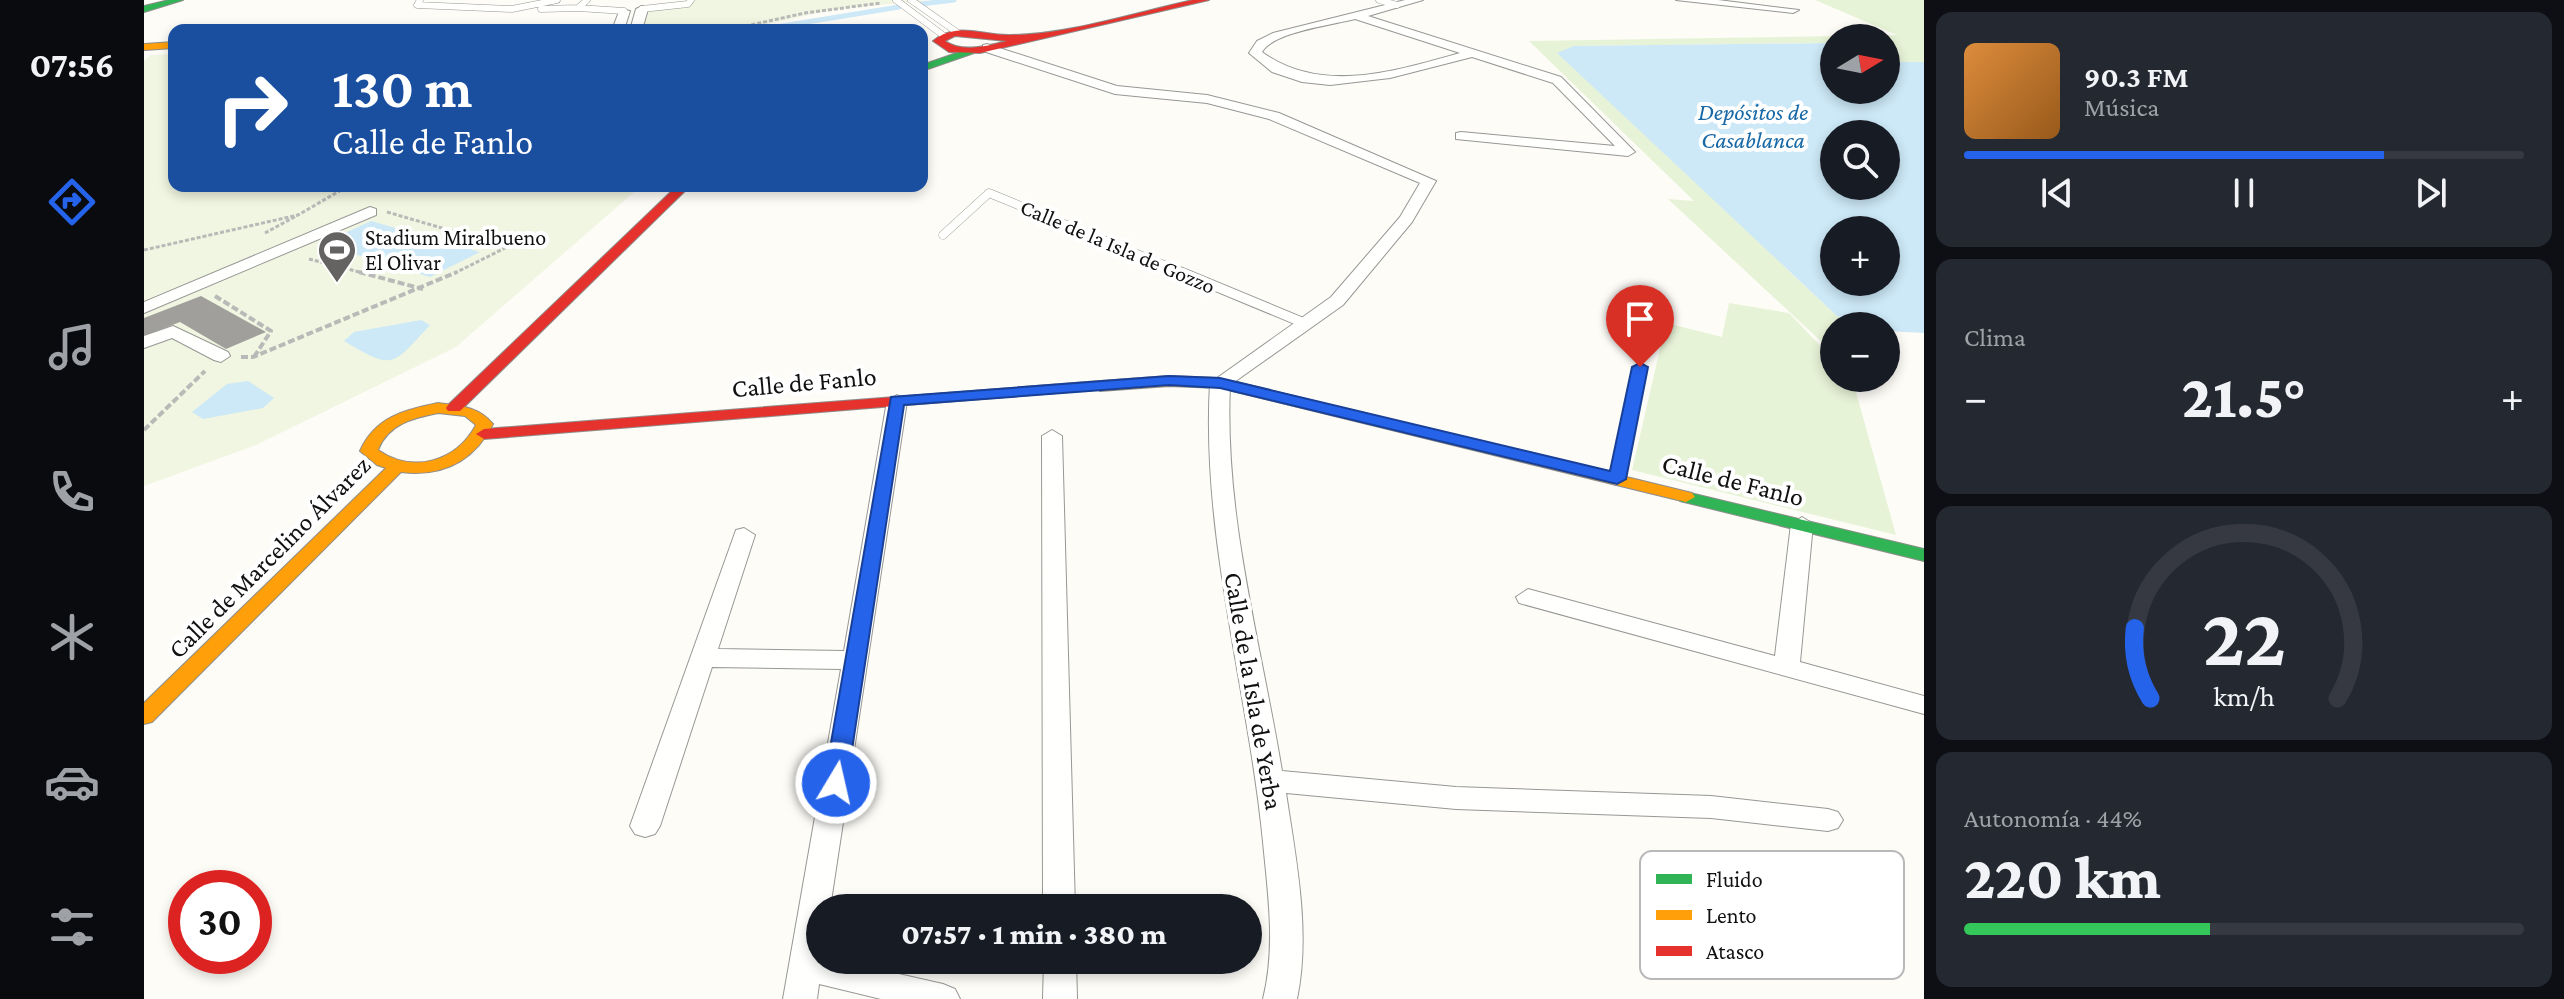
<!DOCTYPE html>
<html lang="es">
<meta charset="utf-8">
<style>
:root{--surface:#171b24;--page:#242831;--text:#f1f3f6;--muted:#9ea1a6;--line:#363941;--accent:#2563eb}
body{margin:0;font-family:"Crimson Pro",serif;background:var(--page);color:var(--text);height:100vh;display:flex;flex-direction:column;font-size:30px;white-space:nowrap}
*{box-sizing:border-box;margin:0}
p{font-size:26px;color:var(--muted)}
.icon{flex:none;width:44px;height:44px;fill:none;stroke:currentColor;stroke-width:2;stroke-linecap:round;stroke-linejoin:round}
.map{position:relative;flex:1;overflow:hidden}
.drawer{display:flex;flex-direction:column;gap:12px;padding:12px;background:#0d0f14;width:640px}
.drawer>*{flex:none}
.guide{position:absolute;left:24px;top:24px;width:760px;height:168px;border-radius:16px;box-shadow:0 4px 12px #0003;background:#1a4fa0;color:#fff;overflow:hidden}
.needle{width:52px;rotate:80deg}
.fabs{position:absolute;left:1676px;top:24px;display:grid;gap:16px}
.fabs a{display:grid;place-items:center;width:80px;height:80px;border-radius:50%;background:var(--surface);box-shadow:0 4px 12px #0003;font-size:40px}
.speed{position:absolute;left:24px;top:870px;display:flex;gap:16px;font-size:40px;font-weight:700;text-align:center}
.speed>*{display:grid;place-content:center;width:104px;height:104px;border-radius:50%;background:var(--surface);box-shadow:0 4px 12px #0003;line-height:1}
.speed .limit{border:12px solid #d22;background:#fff;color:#111}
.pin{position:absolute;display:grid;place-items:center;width:68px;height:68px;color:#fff;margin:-82px -34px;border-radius:50% 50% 50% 0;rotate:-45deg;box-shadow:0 0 8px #0007}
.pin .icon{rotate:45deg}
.me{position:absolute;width:88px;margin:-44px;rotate:9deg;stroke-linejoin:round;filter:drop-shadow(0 0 6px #0008)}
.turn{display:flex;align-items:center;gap:28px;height:168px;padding:0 32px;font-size:36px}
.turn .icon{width:104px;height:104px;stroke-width:2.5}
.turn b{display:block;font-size:56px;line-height:68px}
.big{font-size:60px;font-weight:800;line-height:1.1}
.drawer .tile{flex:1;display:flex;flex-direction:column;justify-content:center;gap:12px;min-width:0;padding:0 28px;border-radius:16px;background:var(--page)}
.drawer .dial{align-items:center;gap:0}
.dial svg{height:208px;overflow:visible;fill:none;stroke:var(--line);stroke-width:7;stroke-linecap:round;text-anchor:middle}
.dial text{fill:var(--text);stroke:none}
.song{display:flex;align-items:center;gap:24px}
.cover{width:96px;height:96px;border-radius:12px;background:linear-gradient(135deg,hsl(30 70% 55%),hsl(30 70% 35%))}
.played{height:8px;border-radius:4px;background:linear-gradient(90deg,var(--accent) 75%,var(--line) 75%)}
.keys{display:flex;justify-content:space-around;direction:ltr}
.heat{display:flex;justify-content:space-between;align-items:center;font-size:44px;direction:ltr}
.charge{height:12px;border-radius:6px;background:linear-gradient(90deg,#34c759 44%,var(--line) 0)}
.trip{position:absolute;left:662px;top:894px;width:456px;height:80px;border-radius:40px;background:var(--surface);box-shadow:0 4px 12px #0003;font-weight:800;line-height:80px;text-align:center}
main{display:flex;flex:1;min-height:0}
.dock{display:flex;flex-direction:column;width:144px;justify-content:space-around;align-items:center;background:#090b0e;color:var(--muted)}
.dock .icon{width:56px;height:56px}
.dock .on{color:var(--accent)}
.dock b{font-size:36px;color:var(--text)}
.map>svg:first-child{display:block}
</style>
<main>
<nav class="dock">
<b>07:56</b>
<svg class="icon on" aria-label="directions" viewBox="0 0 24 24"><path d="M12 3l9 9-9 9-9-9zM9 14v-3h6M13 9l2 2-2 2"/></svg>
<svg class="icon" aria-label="music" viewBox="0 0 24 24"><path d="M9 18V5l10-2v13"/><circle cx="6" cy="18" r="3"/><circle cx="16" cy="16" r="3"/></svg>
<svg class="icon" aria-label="phone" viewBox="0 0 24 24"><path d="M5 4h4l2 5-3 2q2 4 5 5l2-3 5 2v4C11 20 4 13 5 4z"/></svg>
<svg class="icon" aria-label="climate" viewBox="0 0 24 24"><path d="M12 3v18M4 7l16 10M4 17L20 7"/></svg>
<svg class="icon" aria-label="car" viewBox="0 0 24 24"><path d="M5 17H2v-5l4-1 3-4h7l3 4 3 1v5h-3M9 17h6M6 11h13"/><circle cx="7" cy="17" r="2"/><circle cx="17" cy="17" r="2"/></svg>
<svg class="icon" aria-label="filters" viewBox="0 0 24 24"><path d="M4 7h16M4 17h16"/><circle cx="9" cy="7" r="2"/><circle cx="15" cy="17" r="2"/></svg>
</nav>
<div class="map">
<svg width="1780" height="999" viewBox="0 0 1780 999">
<rect width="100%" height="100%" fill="#fdfcf7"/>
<path fill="#e7f3d7" d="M 1671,0 L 1780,0 L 1780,62 L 1742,62 L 1742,38 L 1690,38 L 1690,43 L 1430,46 L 1414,53 L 1693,316 L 1725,326 L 1690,326 L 1690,346 L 1682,346 L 1524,199 L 1550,201 L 1385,41 L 1753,35 Z
M 1585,303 L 1645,313 L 1685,355 L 1690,356 L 1690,378 L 1708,378 L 1752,535 L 1488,470 L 1522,323 L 1578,337 Z"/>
<path fill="#f0f6e1" d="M 545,0 L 785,0 L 688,10 L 594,30 L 492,30 L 499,10 Z
M 30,54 L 30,186 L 497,186 L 312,347 L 112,445 L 0,486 L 0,61 L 6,55 Z"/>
<path fill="#cde8f7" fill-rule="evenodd" d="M 1690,43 L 1690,90 L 1742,90 L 1742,62 L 1780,62 L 1780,333 L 1742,331 L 1742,326 L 1725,326 L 1693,316 L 1413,53 L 1430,46 ZM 1690,134 L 1742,134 L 1742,186 L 1690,186 ZM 1690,230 L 1742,230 L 1742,282 L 1690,282 Z
M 227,221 L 336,252 L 286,277 L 177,244 Z
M 277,320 L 286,325 C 248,366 250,371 200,341 L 210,332 Z
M 104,381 L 130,398 L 119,408 L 59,419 L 48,412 L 83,384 Z"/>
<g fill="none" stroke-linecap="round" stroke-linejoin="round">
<path stroke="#cde8f7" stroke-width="5" d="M 777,4 L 810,0
M 613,30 L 755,7"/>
</g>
<path fill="#a19f9c" d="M 57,296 L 122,332 L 82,349 L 36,322 L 0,336 L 0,318 Z"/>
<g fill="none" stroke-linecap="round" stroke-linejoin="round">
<g stroke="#979795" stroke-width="7">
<path id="lane-far3" d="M 276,0 L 273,5 L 368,9 L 413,0
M 443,0 L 434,8 L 480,11
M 752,0 L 800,36
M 767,0 L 814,33
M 1235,0 L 1253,5
M 397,9 L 434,8
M 498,9 L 544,4 L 547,0"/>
</g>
<g stroke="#979795" stroke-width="9">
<path id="lane-far2" d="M 799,235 L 845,193 L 1042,274"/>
</g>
<g stroke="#979795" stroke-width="11">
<path id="lane-far1" d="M 1037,272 L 1160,323
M 1476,464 L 1496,367"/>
</g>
<g stroke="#979795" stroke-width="14">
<path id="lane" d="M 1473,479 L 1476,462"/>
</g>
<g stroke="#979795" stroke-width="2">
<path id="street" d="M 1261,0 L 1279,0 L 1224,16 L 1417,77 L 1491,152 L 1484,156 L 1312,139 L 1312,133 L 1317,132 L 1471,146 L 1409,83 L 1328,57 L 1246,78 L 1186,85 L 1158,82 L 1128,72 L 1105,53 L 1113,41 L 1129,33 ZM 1211,19 L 1316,53 C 1251,71 1177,95 1118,52 C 1129,32 1188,25 1211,19 Z
M 1532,0 L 1574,0 L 1655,10 L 1649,13 Z
M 498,6 L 504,9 L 498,30 L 486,30 L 492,9 Z
M 476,9 L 486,11 L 480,30 L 468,30 Z
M 843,44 L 973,86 L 1063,95 L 1135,113 L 1292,181 L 1268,222 L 1199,305 L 1086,385 C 1080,516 1117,643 1138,771 L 1312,787 L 1567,796 L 1684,809 L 1694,812 L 1699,820 L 1694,828 L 1684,831 L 1567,818 L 1312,809 L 1142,793 C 1152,859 1167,933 1153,999 L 1119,999 C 1132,947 1124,894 1119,842 C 1104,689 1057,537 1066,383 L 1187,297 L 1256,217 L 1276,183 L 1125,119 L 1063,103 L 971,94 L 839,51 L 839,45 Z
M 226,207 L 232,209 L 232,215 L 0,313 L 0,302 Z
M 29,326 L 84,352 L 86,356 L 77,362 L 70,360 L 28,338 L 0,348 L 0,336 Z
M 753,395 L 763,401 L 686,908 L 676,908 L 676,960 L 693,960 L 799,984 L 811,989 L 816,999 L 737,999 L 675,984 L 673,999 L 639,999 L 697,669 L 568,667 L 516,826 L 511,834 L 501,837 L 491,834 L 486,826 L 592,530 L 600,528 L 611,535 L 574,649 L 700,651 L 743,401 Z
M 908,430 L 918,436 L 931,908 L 899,908 L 898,436 Z
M 1658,517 L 1669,524 L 1656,662 L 1780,696 L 1780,714 L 1375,603 L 1372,597 L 1384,589 L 1631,656 L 1647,524 Z
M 900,960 L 932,960 L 933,999 L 899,999 Z"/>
</g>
<g stroke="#8e8d8b" stroke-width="2">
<path id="fast" d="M 25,0 L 39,0 L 0,12 L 0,6 Z
M 827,48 L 830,49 L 830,53 L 778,71 L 778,65 Z
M 1542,492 L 1780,549 L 1780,561 L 1536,501 L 1533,497 Z"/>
</g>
<g stroke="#8e8d8b" stroke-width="2">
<path id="slow" d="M 30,42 L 30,48 L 0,50 L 0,44 Z
M 1025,376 L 1076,378 L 1548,493 L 1551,497 L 1542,502 L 1076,388 L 1025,386 L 956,391 L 948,386 L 956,381 Z
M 294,403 C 316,406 334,406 349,424 C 330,461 299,477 257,472 L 8,722 L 0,724 L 0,703 L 242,468 L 233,465 L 216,451 C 231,417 260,410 294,403 ZM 294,413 L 321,416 L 332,425 C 312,462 269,474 234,450 C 244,424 269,418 294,413 Z"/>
</g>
<g stroke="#8e8d8b" stroke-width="2">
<path id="jam" d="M 1049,0 L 1065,0 L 836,53 L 805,52 L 789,41 C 812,21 840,36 866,35 C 923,35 993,12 1049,0 ZM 811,36 L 863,41 C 842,46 819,53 801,41 Z
M 533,186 L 546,186 L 316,411 L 304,411 L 302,408 L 304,405 Z
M 956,381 L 962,383 L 964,386 L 962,389 L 340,439 L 332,434 L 340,429 Z"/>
</g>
<path stroke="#b9b9b8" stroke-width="3" stroke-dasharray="4 2" stroke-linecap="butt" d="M 584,30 L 661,13 L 737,3
M 243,212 L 363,247 L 309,274
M 121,233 L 154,215
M 0,250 L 154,215 L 204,186
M 165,259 L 223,274"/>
<path stroke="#b9b9b8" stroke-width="4" stroke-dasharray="7 3" stroke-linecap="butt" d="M 215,272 L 279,289
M 71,296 L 127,331 L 110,357
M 97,357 L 109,357 L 313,272
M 0,430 L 61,371"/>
<use href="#lane-far3" stroke="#fffffe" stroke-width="6"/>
<use href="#lane-far2" stroke="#fffffe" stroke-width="8"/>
<use href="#lane-far1" stroke="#fffffe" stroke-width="9"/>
<use href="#lane" stroke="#fffffe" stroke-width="12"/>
<use href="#street" fill="#fffffe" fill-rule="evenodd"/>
<use href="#fast" fill="#30b455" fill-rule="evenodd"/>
<use href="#slow" fill="#ff9f0a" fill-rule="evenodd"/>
<use href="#jam" fill="#e5322d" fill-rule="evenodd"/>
</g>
<path fill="#2563eb" stroke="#184099" stroke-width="2" d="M 1496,363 L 1504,367 L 1482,479 L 1473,484 L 1076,388 L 1025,385 L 760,405 L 703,783 L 700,789 L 683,789 L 680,783 L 747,397 L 1025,376 L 1076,378 L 1466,471 L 1488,367 Z"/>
<defs>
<g id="stadium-pin" transform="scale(2)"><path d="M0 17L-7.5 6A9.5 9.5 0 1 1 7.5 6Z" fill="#646362" stroke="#fff"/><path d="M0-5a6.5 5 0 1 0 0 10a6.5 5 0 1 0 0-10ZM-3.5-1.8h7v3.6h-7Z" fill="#fff"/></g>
</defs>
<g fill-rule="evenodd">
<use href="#stadium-pin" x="193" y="250"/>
</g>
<g text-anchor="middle" stroke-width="8" stroke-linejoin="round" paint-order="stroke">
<g font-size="22" fill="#111" stroke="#fff" text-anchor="start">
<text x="221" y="245">Stadium Miralbueno<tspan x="221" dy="25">El Olivar</tspan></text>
</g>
<g font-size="22" fill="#111" stroke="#fff">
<text transform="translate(974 246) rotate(23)" y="8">Calle de la Isla de Gozzo</text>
</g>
<g font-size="24" font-style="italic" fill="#1768a6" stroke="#fff">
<text x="1609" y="120">Depósitos de<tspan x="1609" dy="28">Casablanca</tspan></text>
</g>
<g font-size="26" fill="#111" stroke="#fff">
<text transform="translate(660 382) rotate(-5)" y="9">Calle de Fanlo</text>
<text transform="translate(1589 480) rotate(14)" y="9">Calle de Fanlo</text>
<text transform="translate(125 557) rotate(-45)" y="9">Calle de Marcelino Álvarez</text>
<text transform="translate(1110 691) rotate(80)" y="9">Calle de la Isla de Yerba</text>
</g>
</g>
<rect x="1496" y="851" width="264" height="128" rx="12" fill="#fff" stroke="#b8b8b8" stroke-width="2"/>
<rect x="1512" y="874" width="36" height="10" fill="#30b455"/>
<rect x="1512" y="910" width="36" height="10" fill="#ff9f0a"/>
<rect x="1512" y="946" width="36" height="10" fill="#e5322d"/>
<g font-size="22" fill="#111">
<text x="1562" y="887">Fluido</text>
<text x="1562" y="923">Lento</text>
<text x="1562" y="959">Atasco</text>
</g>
</svg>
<div class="fabs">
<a><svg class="needle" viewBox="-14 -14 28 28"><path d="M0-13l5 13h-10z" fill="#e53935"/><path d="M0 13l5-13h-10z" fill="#9ea1a6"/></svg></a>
<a><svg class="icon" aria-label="search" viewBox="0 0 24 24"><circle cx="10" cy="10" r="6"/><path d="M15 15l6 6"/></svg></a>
<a>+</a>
<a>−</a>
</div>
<div class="speed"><div class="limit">30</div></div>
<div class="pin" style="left:1496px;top:367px;background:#d93025"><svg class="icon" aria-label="arrive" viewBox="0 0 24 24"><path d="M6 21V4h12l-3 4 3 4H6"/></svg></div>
<svg class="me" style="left:692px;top:783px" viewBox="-20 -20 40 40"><circle r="17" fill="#2563eb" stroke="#fff" stroke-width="3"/><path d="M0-11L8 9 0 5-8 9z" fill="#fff"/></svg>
<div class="trip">07:57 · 1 min · 380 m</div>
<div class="guide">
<div class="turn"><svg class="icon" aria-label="right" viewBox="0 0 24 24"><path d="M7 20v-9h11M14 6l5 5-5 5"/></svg><div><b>130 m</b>Calle de Fanlo</div></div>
</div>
</div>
<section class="drawer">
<div class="tile">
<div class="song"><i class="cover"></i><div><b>90.3 FM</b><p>Música</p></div></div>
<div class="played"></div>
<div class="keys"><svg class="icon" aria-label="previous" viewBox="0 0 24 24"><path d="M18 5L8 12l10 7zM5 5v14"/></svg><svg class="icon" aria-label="pause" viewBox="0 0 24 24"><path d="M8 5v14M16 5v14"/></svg><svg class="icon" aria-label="next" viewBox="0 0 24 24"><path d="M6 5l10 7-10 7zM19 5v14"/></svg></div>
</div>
<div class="tile"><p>Clima</p>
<div class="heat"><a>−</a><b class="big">21.5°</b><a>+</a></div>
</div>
<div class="tile dial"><svg viewBox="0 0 100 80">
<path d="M14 69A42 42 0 1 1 86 69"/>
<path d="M14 69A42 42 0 0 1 8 42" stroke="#2563eb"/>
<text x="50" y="56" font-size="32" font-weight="700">22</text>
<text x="50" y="72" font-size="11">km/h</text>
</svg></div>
<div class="tile"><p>Autonomía · 44%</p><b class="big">220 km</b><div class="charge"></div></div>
</section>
</main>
